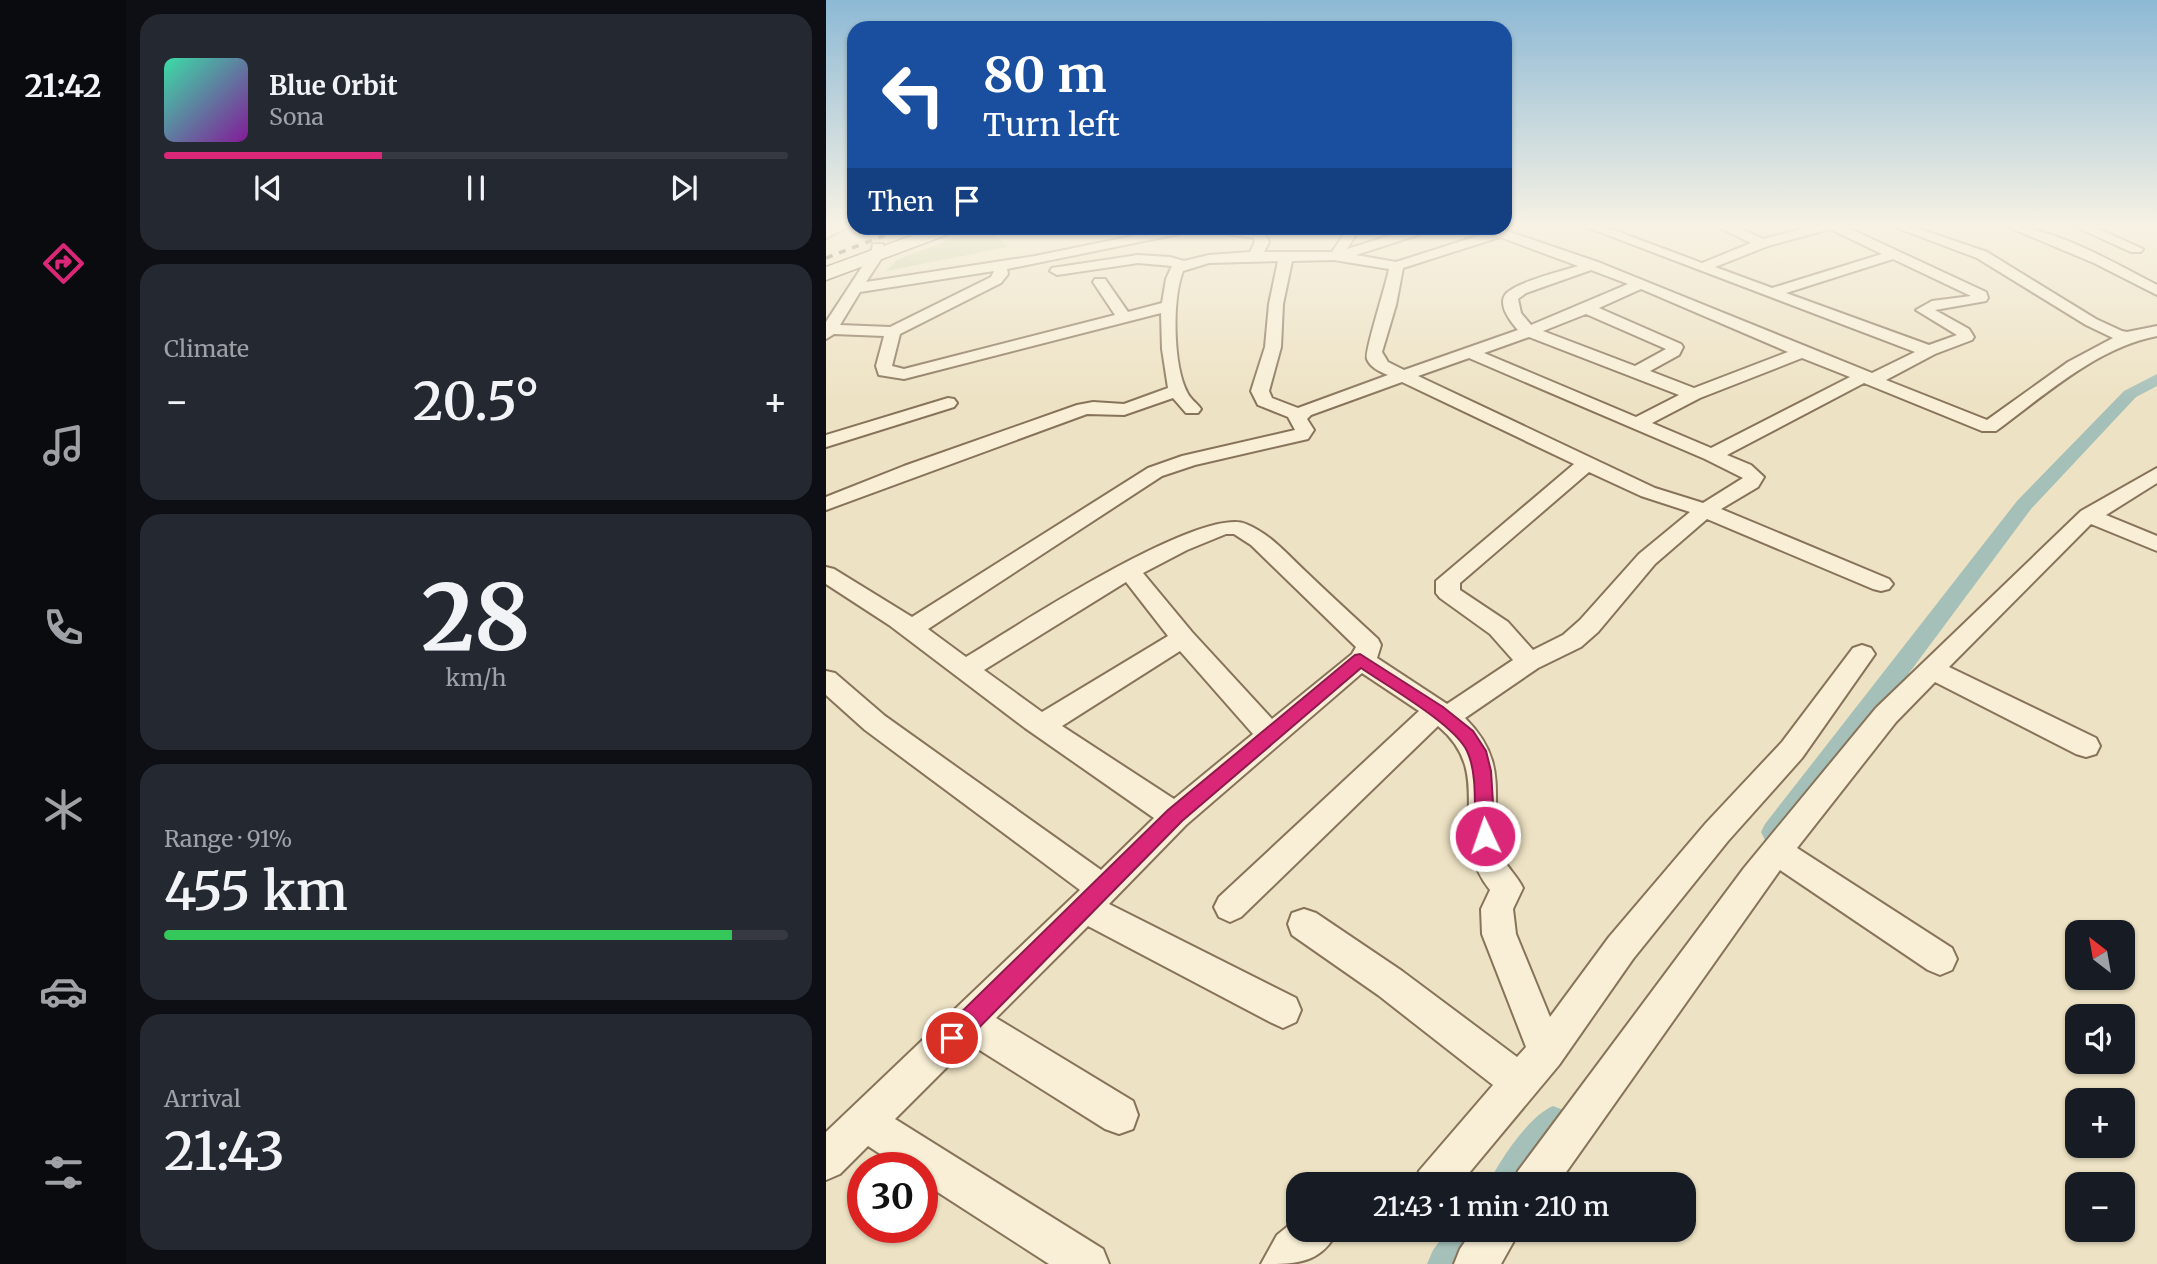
<!DOCTYPE html>
<meta charset="utf-8">
<style>
:root{--surface:#171b24;--page:#242831;--text:#f1f3f6;--muted:#9ea1a6;--line:#363941;--accent:#db2777}
body{margin:0;font-family:Merriweather,serif;background:var(--page);color:var(--text);height:100vh;display:flex;flex-direction:column;font-size:26px;white-space:nowrap}
*{box-sizing:border-box;margin:0}
p{font-size:23px;color:var(--muted)}
.icon{flex:none;width:38px;height:38px;fill:none;stroke:currentColor;stroke-width:2;stroke-linecap:round;stroke-linejoin:round}
.map{position:relative;flex:1;overflow:hidden}
.details{display:flex;flex-direction:column;gap:14px;padding:14px;background:#0d0f14;width:700px}
.details>*{flex:none}
.banner{position:absolute;left:21px;top:21px;width:665px;height:214px;border-radius:21px;box-shadow:0 2px 5px #0004;background:#1a4fa0;color:#fff;overflow:hidden}
.needle{width:46px;rotate:329deg}
.fabs{position:absolute;left:1239px;top:920px;display:grid;gap:14px}
.fabs a{display:grid;place-items:center;width:70px;height:70px;border-radius:14px;background:var(--surface);box-shadow:0 2px 5px #0004;font-size:35px}
.speed{position:absolute;left:21px;top:1152px;display:flex;gap:14px;font-size:35px;font-weight:700;text-align:center}
.speed>*{display:grid;place-content:center;width:91px;height:91px;border-radius:50%;background:var(--surface);box-shadow:0 2px 5px #0004;line-height:1}
.speed .limit{border:10px solid #d22;background:#fff;color:#111}
.pin{position:absolute;display:grid;place-items:center;width:60px;height:60px;color:#fff;margin:-30px;border:4px solid #fff;border-radius:50%;box-shadow:0 2px 7px #0007}
.me{position:absolute;width:77px;margin:-38px;rotate:357deg;stroke-linejoin:round;filter:drop-shadow(0 0 5px #0008)}
.turn{display:flex;align-items:center;gap:24px;height:147px;padding:0 21px;font-size:32px}
.turn .icon{width:91px;height:91px;stroke-width:2.5}
.turn b{display:block;font-size:49px;line-height:60px}
.then{display:flex;align-items:center;height:66px;padding:0 21px;background:#0003;gap:14px;font-size:26px}
.big{font-size:52px;font-weight:600;line-height:1.1}
.details .tile{flex:1;display:flex;flex-direction:column;justify-content:center;gap:10px;min-width:0;padding:0 24px;border-radius:21px;background:var(--page)}
.details .dial{align-items:center;gap:0}
.dial b{font-size:91px;line-height:1}
.song{display:flex;align-items:center;gap:21px}
.cover{width:84px;height:84px;border-radius:10px;background:linear-gradient(135deg,hsl(160 70% 55%),hsl(290 70% 35%))}
.played{height:7px;border-radius:4px;background:linear-gradient(90deg,var(--accent) 35%,var(--line) 35%)}
.keys{display:flex;justify-content:space-around;direction:ltr}
.heat{display:flex;justify-content:space-between;align-items:center;font-size:38px;direction:ltr}
.charge{height:10px;border-radius:5px;background:linear-gradient(90deg,#34c759 91%,var(--line) 0)}
.trip{position:absolute;left:460px;top:1172px;width:410px;height:70px;border-radius:21px;background:var(--surface);box-shadow:0 2px 5px #0004;font-weight:600;line-height:70px;text-align:center}
main{display:flex;flex:1;min-height:0}
.tab-bar{display:flex;flex-direction:column;width:126px;justify-content:space-around;align-items:center;background:#090b0e;color:var(--muted)}
.tab-bar .icon{width:49px;height:49px}
.tab-bar .current{color:var(--accent)}
.tab-bar b{font-size:32px;color:var(--text)}
.map>svg:first-child{display:block}
</style>
<main>
<nav class="tab-bar">
<b>21:42</b>
<svg class="icon current" aria-label="directions" viewBox="0 0 24 24"><path d="M12 3l9 9-9 9-9-9zM9 14v-3h6M13 9l2 2-2 2"/></svg>
<svg class="icon" aria-label="music" viewBox="0 0 24 24"><path d="M9 18V5l10-2v13"/><circle cx="6" cy="18" r="3"/><circle cx="16" cy="16" r="3"/></svg>
<svg class="icon" aria-label="phone" viewBox="0 0 24 24"><path d="M5 4h4l2 5-3 2q2 4 5 5l2-3 5 2v4C11 20 4 13 5 4z"/></svg>
<svg class="icon" aria-label="climate" viewBox="0 0 24 24"><path d="M12 3v18M4 7l16 10M4 17L20 7"/></svg>
<svg class="icon" aria-label="car" viewBox="0 0 24 24"><path d="M5 17H2v-5l4-1 3-4h7l3 4 3 1v5h-3M9 17h6M6 11h13"/><circle cx="7" cy="17" r="2"/><circle cx="17" cy="17" r="2"/></svg>
<svg class="icon" aria-label="filters" viewBox="0 0 24 24"><path d="M4 7h16M4 17h16"/><circle cx="9" cy="7" r="2"/><circle cx="15" cy="17" r="2"/></svg>
</nav>
<section class="details">
<div class="tile">
<div class="song"><i class="cover"></i><div><b>Blue Orbit</b><p>Sona</p></div></div>
<div class="played"></div>
<div class="keys"><svg class="icon" aria-label="previous" viewBox="0 0 24 24"><path d="M18 5L8 12l10 7zM5 5v14"/></svg><svg class="icon" aria-label="pause" viewBox="0 0 24 24"><path d="M8 5v14M16 5v14"/></svg><svg class="icon" aria-label="next" viewBox="0 0 24 24"><path d="M6 5l10 7-10 7zM19 5v14"/></svg></div>
</div>
<div class="tile"><p>Climate</p>
<div class="heat"><a>−</a><b class="big">20.5°</b><a>+</a></div>
</div>
<div class="tile dial"><b>28</b><p>km/h</p></div>
<div class="tile"><p>Range · 91%</p><b class="big">455 km</b><div class="charge"></div></div>
<div class="tile"><p>Arrival</p><b class="big">21:43</b></div>
</section>
<div class="map">
<svg width="1331" height="1264" viewBox="0 0 1331 1264">
<rect width="100%" height="100%" fill="#ede2c3"/>
<path fill="#c3cb97" d="M 152,228 L 163,228 L 182,247 L 60,271 L 71,260 Z"/>
<g fill="none" stroke-linecap="round" stroke-linejoin="round">
<path fill="#a5c0b9" fill-rule="evenodd" d="M 1331,374 L 1331,386 L 1310,397 L 1205,509 L 959,840 L 949,844 L 939,840 L 935,832 L 939,824 L 1191,501 L 1298,391 Z
M 727,1106 L 740,1111 L 745,1124 L 740,1137 L 704,1185 L 662,1185 C 672,1162 704,1115 727,1106 Z
M 622,1230 L 666,1230 L 661,1244 L 646,1264 L 601,1264 L 607,1250 Z"/>
<g stroke="#87735a" stroke-width="4">
<path id="street" d="M 6,226 L 23,226 L 0,238 L 0,229 Z
M 758,226 L 777,226 L 876,263 L 925,243 L 890,226 L 908,226 L 938,239 L 985,226 L 1018,226 L 1160,292 L 1162,298 L 1160,301 L 1109,310 L 1143,329 L 1148,337 L 1146,340 L 1109,354 L 1060,380 L 1161,420 L 1242,362 L 1287,338 L 1260,325 L 1151,258 L 1066,226 L 1085,226 L 1161,252 L 1270,319 L 1296,331 L 1301,332 L 1331,326 L 1331,336 C 1270,348 1219,395 1170,431 L 1156,431 L 1038,383 L 901,455 L 925,465 L 938,477 L 932,487 L 895,509 L 1063,579 L 1067,584 L 1063,589 L 1055,591 L 1047,589 L 881,519 L 829,564 L 772,632 L 755,647 L 712,668 L 639,718 C 686,765 662,797 674,851 C 677,864 691,875 697,888 L 687,909 L 690,934 L 724,1017 L 783,937 L 880,823 L 956,742 L 1027,648 L 1036,645 L 1045,648 L 1049,654 L 976,758 L 902,841 L 807,959 L 733,1065 L 633,1185 L 587,1185 L 593,1171 L 667,1085 L 552,995 L 466,935 L 462,924 L 466,913 L 478,909 L 490,913 L 576,971 L 691,1057 L 700,1047 L 656,934 L 655,909 L 664,890 C 617,831 672,776 612,726 L 415,917 L 404,922 L 393,917 L 388,907 L 393,897 L 593,711 L 536,673 L 360,825 L 283,904 L 470,998 L 475,1010 L 470,1022 L 457,1028 L 444,1022 L 262,926 L 170,1018 L 307,1101 L 312,1115 L 307,1129 L 293,1134 L 279,1129 L 144,1044 L 69,1119 L 277,1249 L 283,1264 L 223,1264 L 96,1182 L 96,1167 L 74,1167 L 42,1146 L 14,1174 L 0,1180 L 0,1132 L 254,890 L 39,730 L 0,695 L 0,671 L 9,673 L 59,716 L 275,870 L 328,818 L 199,728 L 63,625 L 0,584 L 0,567 L 8,569 L 86,617 L 322,468 L 356,456 L 469,430 L 462,417 L 432,405 L 425,391 L 439,347 L 443,304 L 452,261 L 383,263 L 357,271 C 346,299 347,365 361,392 C 364,399 371,403 375,409 L 372,413 L 360,413 L 347,398 L 298,415 L 261,414 L 0,510 L 0,497 L 78,466 L 251,405 L 267,402 L 298,404 L 342,388 L 336,349 L 335,313 L 78,379 L 53,375 L 50,366 L 58,336 L 8,334 L 0,339 L 0,322 L 45,253 L 47,244 L 57,244 L 59,253 L 40,282 L 209,256 L 346,228 L 368,228 L 362,232 L 181,269 L 182,274 L 175,283 L 74,334 L 66,366 L 78,369 L 289,315 L 267,282 L 269,279 L 279,279 L 302,312 L 336,303 L 340,279 L 346,266 L 312,263 L 231,275 L 224,271 L 226,268 L 312,255 L 344,257 L 358,261 L 383,255 L 424,252 L 429,242 L 428,238 L 386,232 L 380,228 L 409,228 L 438,232 L 443,242 L 438,252 L 506,252 L 522,228 L 534,228 L 521,249 L 588,228 L 605,228 L 604,231 L 530,255 L 570,262 L 661,233 L 655,228 L 672,228 L 772,262 L 1046,373 L 1089,352 ZM 1004,229 L 1056,254 L 946,288 L 889,267 L 942,246 ZM 674,237 L 752,266 C 736,271 687,283 679,295 C 672,306 685,322 692,330 L 578,370 L 562,362 L 556,352 L 570,305 L 577,268 ZM 1067,259 L 1145,296 L 1106,301 L 1090,310 L 1131,335 L 1103,345 L 960,293 ZM 508,260 L 563,269 C 561,282 538,353 541,359 C 544,367 554,372 562,375 L 472,408 L 446,398 L 443,391 L 455,347 L 457,304 L 466,261 ZM 765,270 L 802,284 L 705,325 L 695,313 L 692,299 L 700,293 ZM 168,271 L 165,277 L 64,327 L 14,325 L 34,292 ZM 815,289 L 962,352 L 868,388 L 824,371 L 853,355 L 857,347 L 855,344 L 773,308 ZM 760,314 L 840,349 L 809,366 L 717,331 ZM 703,337 L 853,395 L 810,417 L 658,353 ZM 643,358 L 879,459 L 917,478 L 877,503 L 829,488 L 592,376 ZM 976,358 L 1024,377 L 885,448 L 826,423 L 874,398 ZM 576,382 L 748,464 L 610,581 L 610,593 L 614,598 L 664,634 L 687,660 L 621,704 L 551,658 L 555,645 L 552,639 C 527,616 502,593 478,570 C 460,553 443,533 420,524 C 375,505 186,629 140,657 L 102,629 L 336,476 L 369,465 L 482,439 L 488,430 L 481,419 L 485,415 ZM 763,472 L 815,496 L 864,512 L 813,554 L 754,620 L 737,635 L 707,650 L 682,622 L 634,590 L 634,583 ZM 400,534 L 408,534 L 425,545 L 530,647 L 526,654 L 446,719 L 366,632 L 317,573 L 361,550 ZM 300,582 L 342,636 L 216,712 L 158,670 ZM 354,651 L 427,734 L 348,799 L 236,726 Z
M 1180,226 C 1225,226 1291,264 1331,285 L 1331,295 L 1268,263 Z
M 1248,226 L 1266,226 L 1317,249 L 1315,252 L 1305,252 Z
M 122,398 L 128,399 L 131,403 L 128,407 L 0,447 L 0,435 Z
M 1331,468 L 1331,483 L 1280,515 L 1331,536 L 1331,551 L 1265,524 L 1123,667 L 1270,738 L 1274,746 L 1270,754 L 1260,757 L 1250,754 L 1109,682 L 1070,722 L 971,848 L 1126,948 L 1131,959 L 1126,970 L 1114,975 L 1102,970 L 954,870 L 731,1185 L 686,1185 L 692,1171 L 918,868 L 1050,708 L 1255,511 Z
M 472,1218 L 472,1230 L 512,1230 C 495,1264 471,1264 435,1264 L 451,1235 Z
M 647,1230 L 694,1230 L 675,1264 L 628,1264 L 634,1249 Z"/>
</g>
<g stroke="#69543d" stroke-width="3">
<path id="secondary" d="M 107,228 L 131,228 L 128,232 L 0,280 L 0,267 Z"/>
</g>
<use href="#street" fill="#f8efd6" fill-rule="evenodd"/>
<use href="#secondary" fill="#f8efd6" fill-rule="evenodd"/>
<path stroke="#372b1e" stroke-width="3.5" stroke-dasharray="7 7" stroke-linecap="butt" d="M 0,258 L 78,228"/>
</g>
<linearGradient id="sky" x2="0" y2="1"><stop stop-color="#8db9d5"/><stop offset="0.56" stop-color="#f7f2e4"/><stop offset="1" stop-color="#f7f2e4" stop-opacity="0"/></linearGradient>
<rect width="1331" height="403" fill="url(#sky)"/>
<path fill="#db2777" stroke="#8e194d" stroke-width="2" d="M 534,654 L 617,707 L 647,731 L 660,751 L 665,771 L 669,836 L 666,842 L 659,845 L 652,842 L 649,836 C 648,810 652,774 641,751 C 628,724 561,686 535,668 L 356,821 L 135,1046 L 126,1049 L 118,1046 L 115,1038 L 118,1029 L 342,810 L 529,655 Z"/>
</svg>
<div class="fabs">
<a><svg class="needle" viewBox="-14 -14 28 28"><path d="M0-13l5 13h-10z" fill="#e53935"/><path d="M0 13l5-13h-10z" fill="#9ea1a6"/></svg></a>
<a><svg class="icon" aria-label="sound" viewBox="0 0 24 24"><path d="M4 9h4l5-4v14l-5-4H4zM17 9q2 3 0 6"/></svg></a>
<a>+</a>
<a>−</a>
</div>
<div class="speed"><div class="limit">30</div></div>
<div class="pin" style="left:126px;top:1038px;background:#d93025"><svg class="icon" aria-label="arrive" viewBox="0 0 24 24"><path d="M6 21V4h12l-3 4 3 4H6"/></svg></div>
<svg class="me" style="left:659px;top:836px" viewBox="-20 -20 40 40"><circle r="17" fill="#db2777" stroke="#fff" stroke-width="3"/><path d="M0-11L8 9 0 5-8 9z" fill="#fff"/></svg>
<div class="trip">21:43 · 1 min · 210 m</div>
<div class="banner">
<div class="turn"><svg class="icon" aria-label="left" viewBox="0 0 24 24"><path d="M17 20v-9H6M10 6l-5 5 5 5"/></svg><div><b>80 m</b>Turn left</div></div>
<div class="then">Then<svg class="icon" aria-label="arrive" viewBox="0 0 24 24"><path d="M6 21V4h12l-3 4 3 4H6"/></svg></div>
</div>
</div>
</main>
